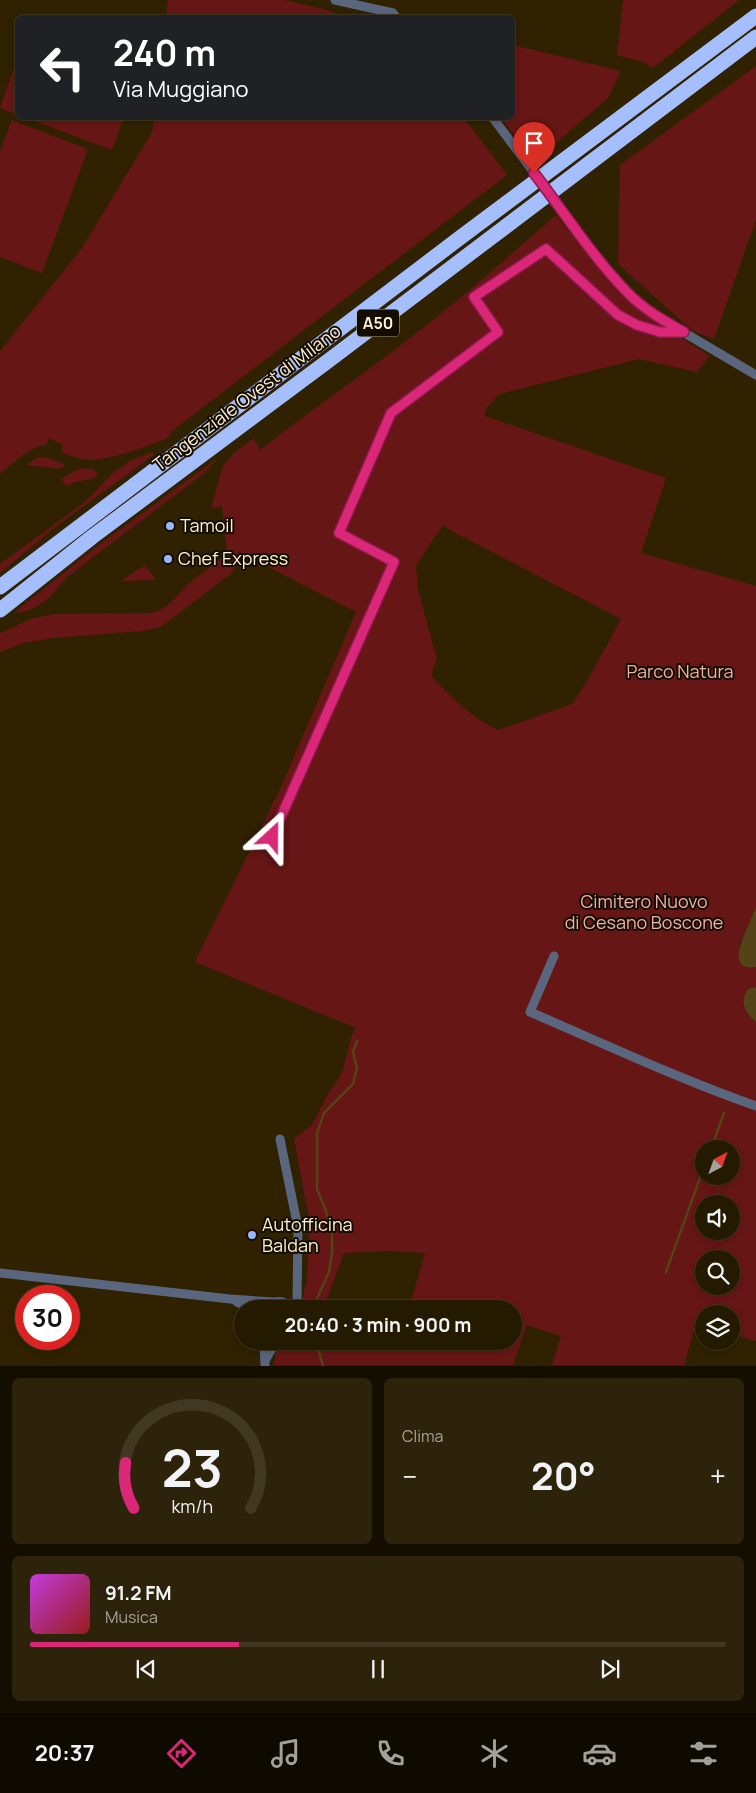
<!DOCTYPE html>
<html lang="it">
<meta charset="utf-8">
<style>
:root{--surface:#241a00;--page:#2c230a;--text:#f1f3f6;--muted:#a3a199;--line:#413822;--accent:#db2777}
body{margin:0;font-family:Manrope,sans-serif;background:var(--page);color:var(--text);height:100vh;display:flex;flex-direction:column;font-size:19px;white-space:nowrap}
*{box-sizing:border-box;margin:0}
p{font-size:16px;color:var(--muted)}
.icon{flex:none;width:28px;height:28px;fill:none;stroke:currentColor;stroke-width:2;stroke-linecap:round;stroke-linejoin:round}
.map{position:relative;height:1366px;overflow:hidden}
.drawer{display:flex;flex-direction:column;gap:12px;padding:12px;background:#140e00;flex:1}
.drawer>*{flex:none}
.top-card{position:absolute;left:15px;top:15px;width:500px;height:105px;border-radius:8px;box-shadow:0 2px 8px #0003,0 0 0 1px var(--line);background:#202124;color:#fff;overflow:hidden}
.needle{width:32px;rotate:41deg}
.controls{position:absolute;left:695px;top:1140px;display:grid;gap:10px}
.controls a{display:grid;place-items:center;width:45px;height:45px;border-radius:50%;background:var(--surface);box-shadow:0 2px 8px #0003,0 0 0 1px var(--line);font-size:25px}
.speed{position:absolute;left:15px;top:1285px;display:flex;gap:10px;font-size:25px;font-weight:700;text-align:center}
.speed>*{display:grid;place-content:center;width:65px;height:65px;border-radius:50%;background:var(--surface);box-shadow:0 2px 8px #0003,0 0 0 1px var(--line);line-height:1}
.speed .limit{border:8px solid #d22;background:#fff;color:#111}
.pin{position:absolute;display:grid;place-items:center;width:42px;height:42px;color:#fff;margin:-51px -21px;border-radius:50% 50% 50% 0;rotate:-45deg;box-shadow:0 0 5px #0007}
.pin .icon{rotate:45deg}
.me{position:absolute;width:55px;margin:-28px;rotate:24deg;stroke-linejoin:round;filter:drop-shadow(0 0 4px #0008)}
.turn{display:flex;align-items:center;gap:18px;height:105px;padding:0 15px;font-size:22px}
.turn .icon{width:65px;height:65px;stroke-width:2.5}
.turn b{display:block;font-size:35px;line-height:42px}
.big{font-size:38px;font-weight:700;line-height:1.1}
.drawer .card{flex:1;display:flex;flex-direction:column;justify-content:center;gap:8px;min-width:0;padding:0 18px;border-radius:8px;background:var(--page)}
.drawer .dial{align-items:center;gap:0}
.dial svg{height:130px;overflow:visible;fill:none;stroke:var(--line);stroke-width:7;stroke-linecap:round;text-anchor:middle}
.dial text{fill:var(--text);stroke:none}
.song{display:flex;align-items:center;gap:15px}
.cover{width:60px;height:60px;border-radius:8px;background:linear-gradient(135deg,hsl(290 70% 55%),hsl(0 70% 35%))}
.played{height:5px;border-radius:2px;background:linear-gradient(90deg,var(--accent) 30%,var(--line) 30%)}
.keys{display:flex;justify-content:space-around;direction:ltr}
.heat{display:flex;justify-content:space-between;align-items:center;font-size:28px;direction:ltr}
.drawer .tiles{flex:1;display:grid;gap:12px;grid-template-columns:1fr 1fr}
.card:last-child{grid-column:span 2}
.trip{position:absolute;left:234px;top:1300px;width:288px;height:50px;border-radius:25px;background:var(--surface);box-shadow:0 2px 8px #0003,0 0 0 1px var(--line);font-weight:700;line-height:50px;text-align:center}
.dock{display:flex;height:80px;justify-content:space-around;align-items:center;background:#0e0a00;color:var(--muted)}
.dock .icon{width:35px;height:35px}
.dock .on{color:var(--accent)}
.dock b{font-size:22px;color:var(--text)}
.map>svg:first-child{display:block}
</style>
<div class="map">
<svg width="756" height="1366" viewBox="0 0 756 1366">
<rect width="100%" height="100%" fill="#302200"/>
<path fill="#661615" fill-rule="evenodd" d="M 168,0 L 285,0 L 327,10 L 345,17 L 166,17 Z
M 623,0 L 739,0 L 653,68 L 643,62 L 617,55 Z
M 513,45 L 621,71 L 608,98 L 535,161 L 501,118 L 512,118 Z
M 17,59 L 17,115 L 0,108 Z
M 756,66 L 756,220 L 714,339 L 694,332 L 618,264 L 620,165 Z
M 26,118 L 124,118 L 112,150 Z
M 154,118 L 464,118 L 507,175 L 181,424 L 168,435 L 170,437 C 150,446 113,459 91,460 C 80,460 70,456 61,452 L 63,445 L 49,438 L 46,445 C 33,444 10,466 0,474 L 0,351 L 82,248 L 152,132 Z
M 12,120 L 88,149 L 42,273 L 0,257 L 0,151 Z
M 556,215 C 579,243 601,275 628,299 C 652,321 682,338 710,356 L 697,372 L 639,359 L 499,394 L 485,410 L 485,416 L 666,478 L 641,553 L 756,586 L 756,908 L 740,944 L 742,963 L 746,967 L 756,967 L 756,987 L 748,989 L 746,1012 L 756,1022 L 756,1341 L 731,1334 L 731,1314 L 704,1314 L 704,1326 L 696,1324 L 684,1365 L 552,1365 L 561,1336 L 527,1325 L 513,1365 L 274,1365 L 276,1350 L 283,1341 L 320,1341 L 320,1343 L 336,1343 L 395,1351 L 399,1341 L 512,1341 L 512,1309 L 409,1309 L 425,1253 L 390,1251 L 344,1253 L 323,1309 L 300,1309 L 307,1280 L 310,1225 L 294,1139 L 312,1125 L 327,1096 L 342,1073 L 352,1035 L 356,1028 L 195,962 L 281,787 L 356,612 L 239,552 L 235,569 L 228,576 L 161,627 L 142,631 L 53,638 L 24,643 L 0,652 L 0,633 L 31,619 L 54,614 L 149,613 C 168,612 179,591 193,580 C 204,571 217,563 227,553 L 222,506 L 211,508 L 223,465 L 235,452 L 254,438 L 260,450 C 322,401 388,358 449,307 C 485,278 520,246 556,215 ZM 443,525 L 448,529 L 621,619 L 586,683 L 572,704 L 499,730 C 472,719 452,697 432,677 L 433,667 L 437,659 L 418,590 L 416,565 ZM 704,1149 L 731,1149 L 731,1176 L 704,1176 ZM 704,1204 L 731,1204 L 731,1231 L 704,1231 ZM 704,1259 L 731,1259 L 731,1286 L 704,1286 Z
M 153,452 L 154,455 L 58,525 L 0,573 L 0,564 L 85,502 L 114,472 L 131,460 Z
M 46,457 L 64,464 L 64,466 L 60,469 L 26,465 L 37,458 Z
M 215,460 L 216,461 L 203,474 L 67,577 L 48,599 L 42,603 L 32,609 L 18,613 L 16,611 L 95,548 Z
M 84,468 L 94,470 L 98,474 L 93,479 L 75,482 L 66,486 L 61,479 L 74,471 Z
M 145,565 L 156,580 L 121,581 Z"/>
<path fill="#544218" d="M 756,908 L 756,967 C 726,972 743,938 748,926 C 751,920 752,914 756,908 Z
M 756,987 L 756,1022 C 745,1013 739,1002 748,989 Z"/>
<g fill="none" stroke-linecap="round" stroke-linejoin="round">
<path stroke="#544218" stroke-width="2.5" d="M 711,1149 L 724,1113
M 666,1272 L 704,1167
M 315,1309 L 315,1303 L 329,1272 L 332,1252 L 332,1234 L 326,1211 L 317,1189 L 317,1133 L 324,1113 L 353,1084 L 357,1068 L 353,1052 L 357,1041
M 316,1341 L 323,1366"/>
<path stroke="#5a657e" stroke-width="9" d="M 335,0 L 393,13 L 397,18
M 493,118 L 604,266 L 627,293 L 646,308 L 666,322 L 756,375
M 272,837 L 394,562 L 339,533 L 391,413 L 498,332 L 474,297 L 546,249 L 618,315 L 637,325 L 660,332 L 684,332
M 554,956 L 530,1012 C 605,1044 679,1079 756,1106
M 280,1139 L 298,1228 L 297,1301 L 295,1309
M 0,1273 L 230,1299 L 274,1302
M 237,1302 L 251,1309
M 266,1309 C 274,1299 284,1299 292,1309
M 264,1341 L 265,1366
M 266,1359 L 276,1341"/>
<path stroke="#a5bffe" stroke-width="15" d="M 0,587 L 461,237 L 756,16
M 0,610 L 92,537 L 328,361 L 756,37"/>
</g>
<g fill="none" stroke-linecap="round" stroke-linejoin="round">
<g stroke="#8e194d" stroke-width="12">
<path id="route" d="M 272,837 L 394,562 L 339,533 L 391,413 L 498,332 L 474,297 L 546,249 L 618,315 L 637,325 L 660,332 L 684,332 C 664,321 643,309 627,292 C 592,256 564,212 534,173"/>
</g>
<use href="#route" stroke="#db2777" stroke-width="9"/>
</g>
<g fill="#98b6fd" stroke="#150c00" stroke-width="2">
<circle cx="170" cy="526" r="5"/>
<circle cx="168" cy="559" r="5"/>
<circle cx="252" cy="1235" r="5"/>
</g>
<g text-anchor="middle" stroke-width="4" stroke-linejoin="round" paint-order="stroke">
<rect fill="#150c00" stroke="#b7ac96" stroke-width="1" x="357" y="309.5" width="42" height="27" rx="4"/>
<g font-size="16" font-weight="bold" fill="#fdf1d6">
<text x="378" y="329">A50</text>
</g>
<g font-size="18" fill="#fdf1d6" stroke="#150c00">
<text transform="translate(247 398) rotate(-37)" y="6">Tangenziale Ovest di Milano</text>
</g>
<g font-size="18" fill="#fdf1d6" stroke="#150c00" text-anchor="start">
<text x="180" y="532">Tamoil</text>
<text x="178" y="565">Chef Express</text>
<text x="262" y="1231">Autofficina<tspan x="262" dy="21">Baldan</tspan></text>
</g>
<g font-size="18" fill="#efb0a8" stroke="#150c00">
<text x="680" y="678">Parco Natura</text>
<text x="644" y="908">Cimitero Nuovo<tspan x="644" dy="21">di Cesano Boscone</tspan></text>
</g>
</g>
</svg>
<div class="controls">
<a><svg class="needle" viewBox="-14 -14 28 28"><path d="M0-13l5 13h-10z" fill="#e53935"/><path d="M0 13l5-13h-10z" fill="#a3a199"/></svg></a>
<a><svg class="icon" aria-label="sound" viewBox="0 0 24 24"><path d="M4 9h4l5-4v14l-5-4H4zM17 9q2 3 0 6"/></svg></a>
<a><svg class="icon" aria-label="search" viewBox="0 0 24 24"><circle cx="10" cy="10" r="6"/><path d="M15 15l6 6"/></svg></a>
<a><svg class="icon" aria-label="layers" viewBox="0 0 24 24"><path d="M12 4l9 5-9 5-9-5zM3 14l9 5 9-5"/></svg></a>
</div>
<div class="speed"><div class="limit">30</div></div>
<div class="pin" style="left:534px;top:173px;background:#d93025"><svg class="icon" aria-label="arrive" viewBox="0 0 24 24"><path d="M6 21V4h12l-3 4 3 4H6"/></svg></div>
<svg class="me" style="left:272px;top:837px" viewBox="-20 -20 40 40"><path d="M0-17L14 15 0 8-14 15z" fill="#db2777" stroke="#fff" stroke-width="4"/></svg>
<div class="trip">20:40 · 3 min · 900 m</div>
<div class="top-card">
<div class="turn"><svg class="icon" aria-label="left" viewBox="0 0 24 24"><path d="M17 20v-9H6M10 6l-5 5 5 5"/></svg><div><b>240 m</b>Via Muggiano</div></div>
</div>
</div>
<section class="drawer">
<div class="tiles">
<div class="card dial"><svg viewBox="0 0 100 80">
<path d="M14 69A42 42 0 1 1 86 69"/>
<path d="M14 69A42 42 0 0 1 9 41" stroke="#db2777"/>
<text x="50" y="56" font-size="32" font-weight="700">23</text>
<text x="50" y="72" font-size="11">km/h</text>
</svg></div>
<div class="card"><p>Clima</p>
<div class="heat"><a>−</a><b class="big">20°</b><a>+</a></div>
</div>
<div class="card">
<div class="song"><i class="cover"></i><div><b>91.2 FM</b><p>Musica</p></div></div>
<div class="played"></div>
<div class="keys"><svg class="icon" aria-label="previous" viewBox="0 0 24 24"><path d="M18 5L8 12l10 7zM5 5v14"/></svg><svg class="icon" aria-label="pause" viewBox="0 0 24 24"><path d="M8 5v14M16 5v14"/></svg><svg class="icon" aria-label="next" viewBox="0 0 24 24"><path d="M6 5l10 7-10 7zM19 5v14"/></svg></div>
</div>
</div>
</section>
<nav class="dock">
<b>20:37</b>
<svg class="icon on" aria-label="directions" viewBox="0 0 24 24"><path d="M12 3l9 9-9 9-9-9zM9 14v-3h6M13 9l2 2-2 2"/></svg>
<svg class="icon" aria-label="music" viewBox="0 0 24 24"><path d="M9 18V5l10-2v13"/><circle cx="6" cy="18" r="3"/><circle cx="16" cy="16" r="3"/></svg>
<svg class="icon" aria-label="phone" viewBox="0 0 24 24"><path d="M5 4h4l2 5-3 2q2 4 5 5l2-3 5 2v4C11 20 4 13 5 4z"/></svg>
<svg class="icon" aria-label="climate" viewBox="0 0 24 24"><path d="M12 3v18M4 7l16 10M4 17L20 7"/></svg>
<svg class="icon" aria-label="car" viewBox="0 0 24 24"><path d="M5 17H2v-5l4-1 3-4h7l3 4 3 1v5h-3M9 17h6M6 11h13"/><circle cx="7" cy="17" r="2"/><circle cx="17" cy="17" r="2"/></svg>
<svg class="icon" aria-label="filters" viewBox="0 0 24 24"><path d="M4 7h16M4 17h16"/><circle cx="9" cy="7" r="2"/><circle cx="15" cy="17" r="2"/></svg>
</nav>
